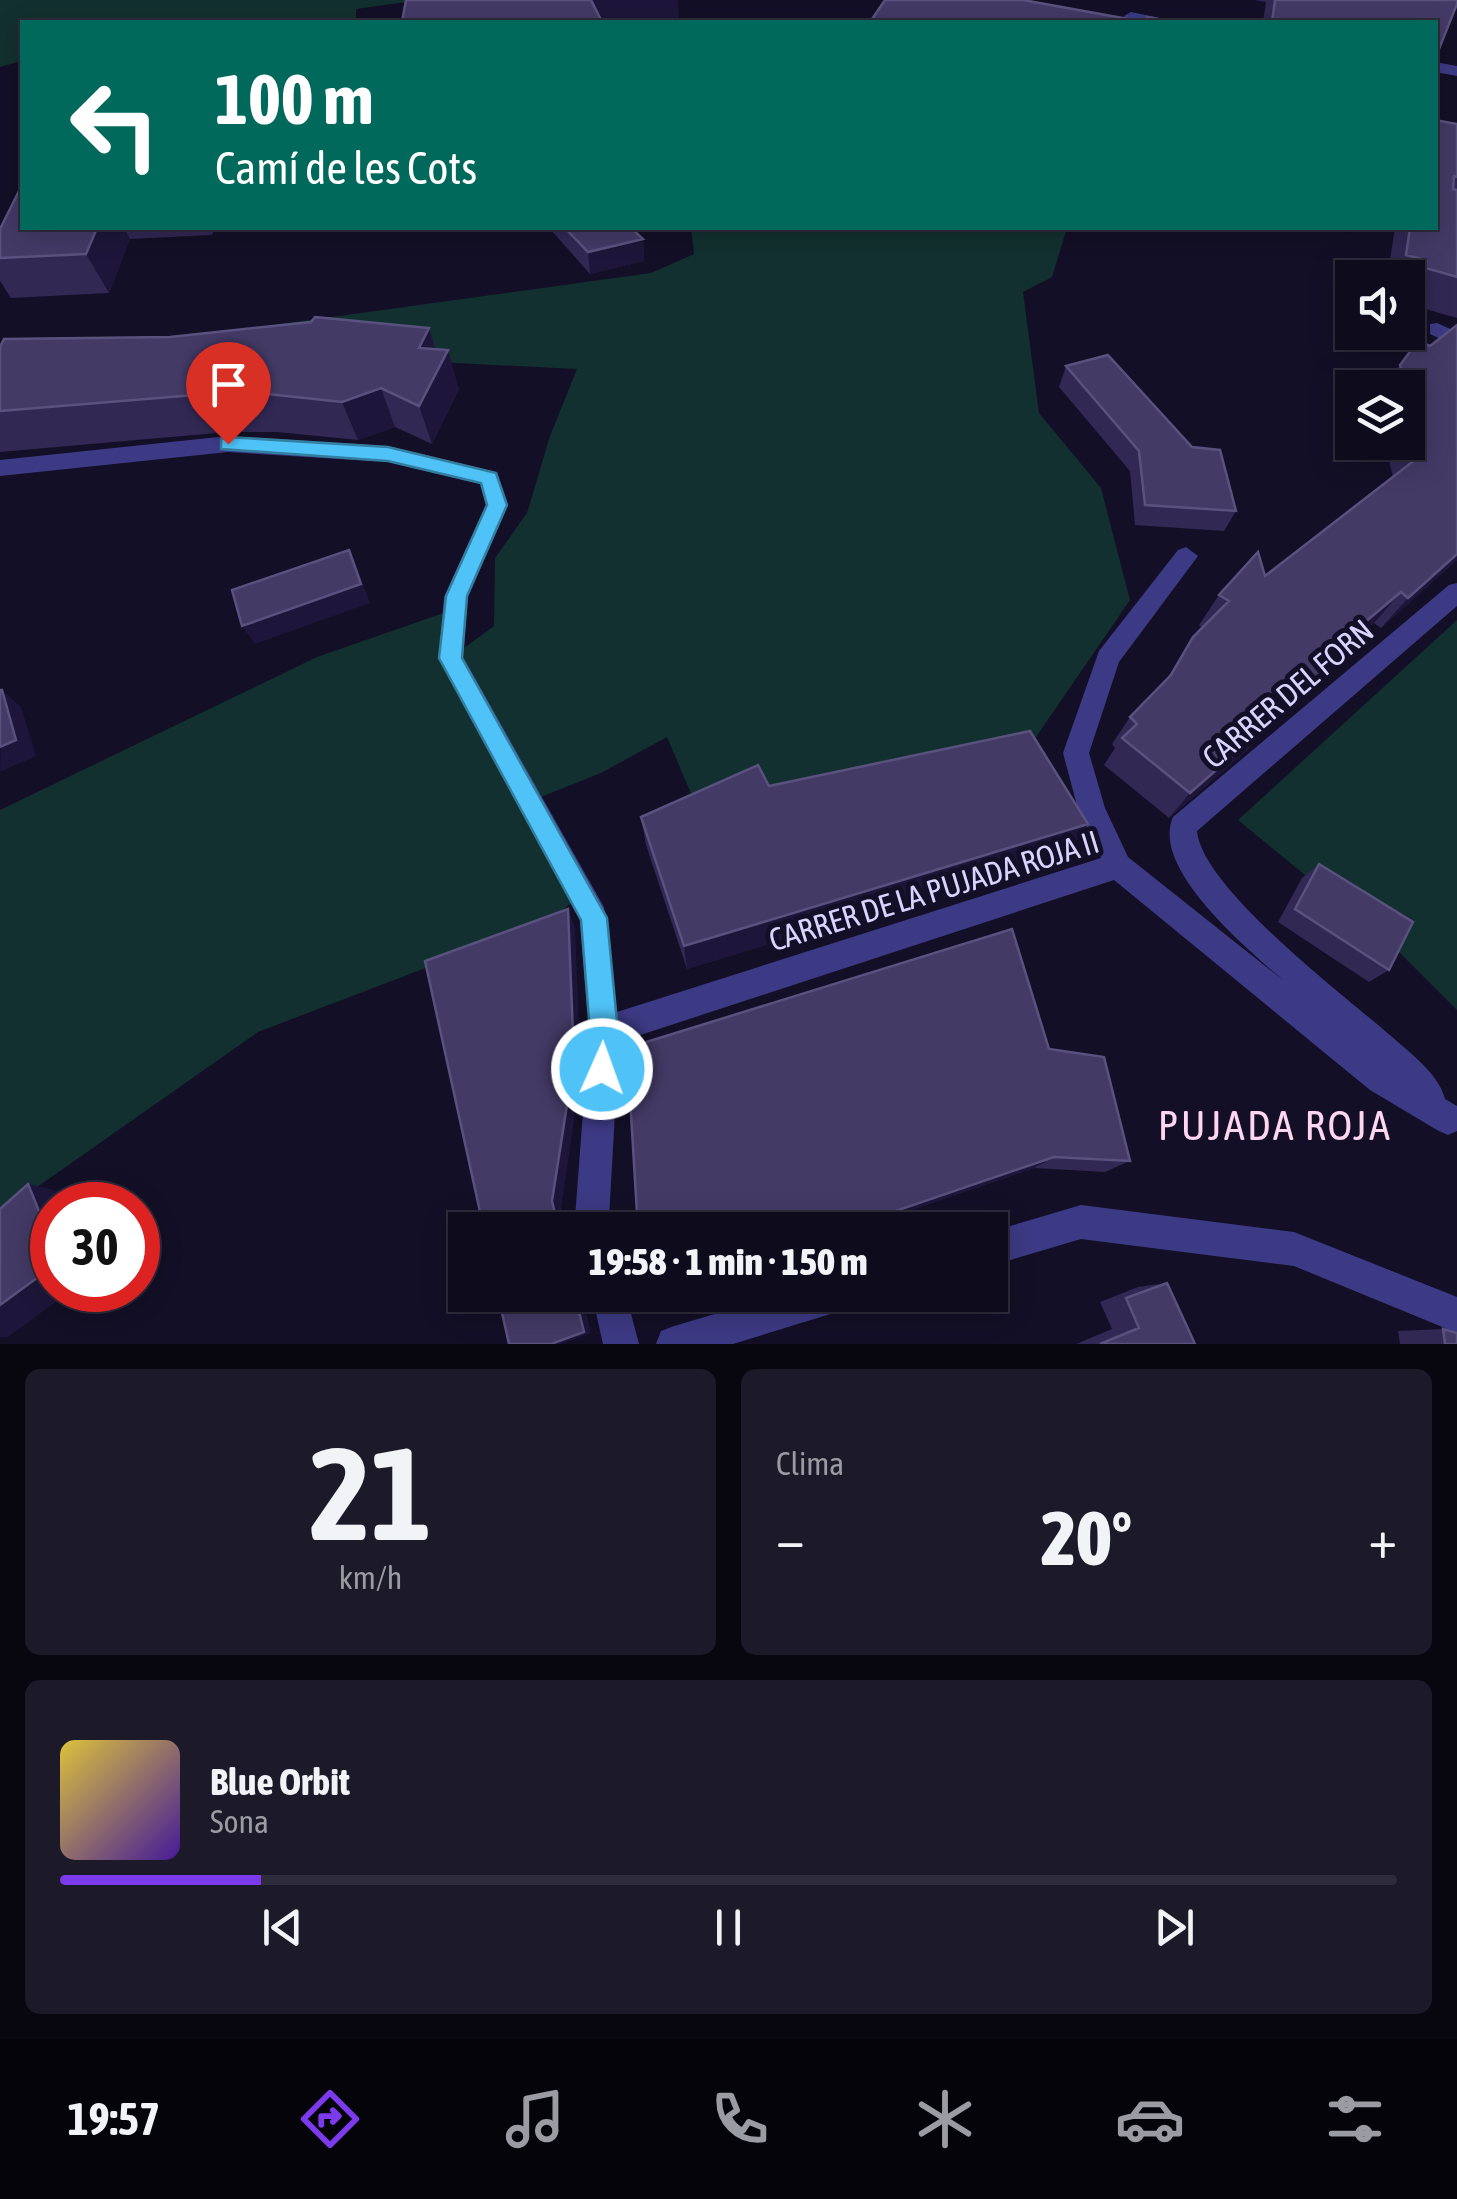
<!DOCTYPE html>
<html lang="es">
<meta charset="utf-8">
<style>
:root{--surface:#0e0b1c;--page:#1c1929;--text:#f1f3f6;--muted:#9b9ba3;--line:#2e2b3b;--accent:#7c3aed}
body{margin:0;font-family:"Asap Condensed",sans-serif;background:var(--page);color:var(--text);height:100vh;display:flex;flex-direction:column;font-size:38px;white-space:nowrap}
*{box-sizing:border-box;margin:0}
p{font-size:32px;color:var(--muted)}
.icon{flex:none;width:55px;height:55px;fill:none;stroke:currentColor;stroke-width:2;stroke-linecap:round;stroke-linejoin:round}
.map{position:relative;height:1344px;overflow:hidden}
.drawer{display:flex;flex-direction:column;gap:25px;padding:25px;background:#08060f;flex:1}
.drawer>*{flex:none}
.top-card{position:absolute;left:20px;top:20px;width:1418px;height:210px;border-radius:0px;box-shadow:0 5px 25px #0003,0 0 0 2px var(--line);background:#00695c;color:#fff;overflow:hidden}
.tools{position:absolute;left:1335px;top:260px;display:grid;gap:20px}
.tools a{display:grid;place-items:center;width:90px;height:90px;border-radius:0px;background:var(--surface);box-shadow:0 5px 25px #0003,0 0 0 2px var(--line);font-size:50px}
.speed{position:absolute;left:30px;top:1182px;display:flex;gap:20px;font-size:50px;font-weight:700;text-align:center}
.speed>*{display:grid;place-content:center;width:130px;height:130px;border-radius:50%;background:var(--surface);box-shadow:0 5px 25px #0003,0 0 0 2px var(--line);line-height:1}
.speed .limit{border:15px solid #d22;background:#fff;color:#111}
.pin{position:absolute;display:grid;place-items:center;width:85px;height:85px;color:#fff;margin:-102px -42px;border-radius:50% 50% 50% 0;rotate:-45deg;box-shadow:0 0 10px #0007}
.pin .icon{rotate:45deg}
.me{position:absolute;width:110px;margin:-55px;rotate:2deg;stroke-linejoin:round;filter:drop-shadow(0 0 8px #0008)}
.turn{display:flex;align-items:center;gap:35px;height:210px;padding:0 30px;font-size:45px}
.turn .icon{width:130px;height:130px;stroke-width:2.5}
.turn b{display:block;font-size:70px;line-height:85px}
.big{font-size:75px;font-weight:800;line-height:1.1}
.drawer .tile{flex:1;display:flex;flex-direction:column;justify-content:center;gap:15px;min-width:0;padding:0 35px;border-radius:15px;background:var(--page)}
.drawer .dial{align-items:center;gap:0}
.dial b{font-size:130px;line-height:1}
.song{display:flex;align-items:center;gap:30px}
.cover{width:120px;height:120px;border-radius:15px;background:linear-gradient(135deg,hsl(50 70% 55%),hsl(260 70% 35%))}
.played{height:10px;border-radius:5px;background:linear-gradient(90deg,var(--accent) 15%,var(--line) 15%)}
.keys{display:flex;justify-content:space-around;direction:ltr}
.heat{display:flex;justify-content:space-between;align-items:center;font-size:55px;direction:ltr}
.drawer .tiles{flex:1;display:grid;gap:25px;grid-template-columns:1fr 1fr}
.tile:last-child{grid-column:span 2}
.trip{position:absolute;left:448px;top:1212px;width:560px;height:100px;border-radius:0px;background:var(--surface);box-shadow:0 5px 25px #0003,0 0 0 2px var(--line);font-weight:800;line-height:100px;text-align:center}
.menu{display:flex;height:160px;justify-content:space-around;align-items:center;background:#06040b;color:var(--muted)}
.menu .icon{width:70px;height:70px}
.menu .selected{color:var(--accent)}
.menu b{font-size:45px;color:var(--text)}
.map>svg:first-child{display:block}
</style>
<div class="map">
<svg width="1457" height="1344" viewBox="0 0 1457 1344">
<rect width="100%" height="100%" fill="#130f26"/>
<path fill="#12302f" d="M 0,0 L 421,0 L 356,9 L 356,22 L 22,22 L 22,61 L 0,67 Z
M 691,228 L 1067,228 L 1052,277 L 1023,292 L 1039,413 L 1101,488 L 1130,600 L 1034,740 L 698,810 L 667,737 L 601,773 L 531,801 L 581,893 L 554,919 L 258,1032 L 0,1213 L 0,810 L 317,657 L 455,609 L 452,657 L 494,626 L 495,558 L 527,513 L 550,436 L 577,369 L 253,353 L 266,326 L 651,273 L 694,254 Z
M 1457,620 L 1457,1010 L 1399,952 L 1238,820 Z"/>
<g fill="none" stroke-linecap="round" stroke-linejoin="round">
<path fill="#3d3a85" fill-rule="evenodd" d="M 1131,12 L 1179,22 L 1126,19 L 1124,16 Z
M 1435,62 L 1457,66 L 1457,76 L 1435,72 Z
M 1437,323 L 1457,332 L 1457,347 L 1430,334 L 1430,324 Z
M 228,436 L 388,446 L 497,472 L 508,505 L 468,597 L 463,657 L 604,907 L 617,1012 L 1101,858 L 1078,809 L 1063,753 L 1099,651 L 1178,550 L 1186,547 L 1198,556 L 1119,662 L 1089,753 L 1105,808 L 1128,857 L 1284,981 C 1249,950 1150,869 1173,817 L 1449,585 L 1457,583 L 1457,606 L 1197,831 C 1202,888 1345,996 1391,1036 C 1410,1053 1439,1074 1445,1099 L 1457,1106 L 1457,1131 L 1448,1135 L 1437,1130 L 1370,1090 L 1114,880 L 619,1042 L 609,1218 L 612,1230 L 578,1230 L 575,1218 L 589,1032 L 580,919 L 439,658 L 444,597 L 486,505 L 480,484 L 388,462 L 228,452 L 0,476 L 0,460 Z
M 1081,1205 L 1294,1232 L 1457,1297 L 1457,1333 L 1294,1266 L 1081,1239 L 990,1266 L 990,1232 Z
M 592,1295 L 626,1295 L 639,1344 L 603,1344 Z
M 779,1295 L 854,1295 L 849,1307 L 837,1312 L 733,1344 L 656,1344 L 661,1331 L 674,1326 Z"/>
</g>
<path fill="#312854" d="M 1254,0 L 1457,0 L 1435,22 L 1263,22 L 1266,2 Z
M 1457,124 L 1457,318 L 1408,304 L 1408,278 L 1387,278 L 1395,228 L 1435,228 Z
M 22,228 L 215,228 L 212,235 L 130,239 L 109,293 L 11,298 L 0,281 L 0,229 Z
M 551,228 L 631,228 L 643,239 L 644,261 L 590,274 L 551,230 Z
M 1430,346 L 1457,560 L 1381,628 L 1374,623 L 1326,663 L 1329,665 L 1303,693 L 1246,751 L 1169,818 L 1104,765 L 1115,748 L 1112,744 L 1130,717 L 1166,680 L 1193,637 L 1202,628 L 1199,625 L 1219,595 L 1265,576 L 1393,478 L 1385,442 L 1408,442 L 1408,388 L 1385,388 L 1400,365 Z
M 0,347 L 435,349 L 459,389 L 432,444 L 395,427 L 358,440 L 277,432 L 228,432 L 0,452 Z
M 1066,366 L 1236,511 L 1224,531 L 1135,525 L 1130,471 L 1059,387 Z
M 769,786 L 1088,824 L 1069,852 L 687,969 L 646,845 L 641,817 Z
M 1319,864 L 1389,970 L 1369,982 L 1278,922 L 1302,878 Z
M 1049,1049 L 1130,1161 L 1105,1172 L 1034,1168 L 854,1230 L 638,1230 Z
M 1167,1283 L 1195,1344 L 1076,1344 L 1112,1329 L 1100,1302 L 1138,1287 Z
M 1443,1329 L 1457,1344 L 1400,1344 L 1398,1331 Z"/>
<path fill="#1d163a" d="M 587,0 L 678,0 L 679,18 L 640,22 L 590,22 Z
M 97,228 L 124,228 L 130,239 L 109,293 L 86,254 Z
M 643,239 L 644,261 L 590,274 L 588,252 Z
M 429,328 L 440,365 L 448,350 L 459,389 L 432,444 L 419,406 L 419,348 Z
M 381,388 L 395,427 L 358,440 L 342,402 Z
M 349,550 L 358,570 L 370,603 L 255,644 L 242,626 Z
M 1457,554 L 1457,560 L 1381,628 L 1408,598 Z
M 1401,592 L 1374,623 L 1296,688 L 1321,659 Z
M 1329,665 L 1303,693 L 1246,751 L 1169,818 L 1190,793 Z
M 2,690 L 21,707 L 36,756 L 0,772 Z
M 1088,824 L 1069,852 L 687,969 L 684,946 Z
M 568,909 L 575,928 L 581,1073 L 561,1209 L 566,1230 L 559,1230 L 552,1201 Z
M 1054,1157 L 1034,1168 L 854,1230 L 840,1230 Z
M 28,1184 L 72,1194 L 77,1205 L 52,1205 L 52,1243 Z
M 52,1267 L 52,1290 L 72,1290 L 8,1337 L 0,1337 L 0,1305 Z
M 575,1295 L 582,1295 L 591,1333 L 561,1344 L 551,1344 Z
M 649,1295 L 665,1295 L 648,1301 L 643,1297 Z"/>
<path fill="#433a66" stroke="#5a527e" stroke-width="2.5" d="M 406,0 L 591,0 L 602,22 L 402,22 Z
M 885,0 L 1023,0 L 1145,22 L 1147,17 L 1174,22 L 870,22 Z
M 1275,0 L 1457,0 L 1457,4 L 1435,59 L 1435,22 L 1272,22 Z
M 1435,120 L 1457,124 L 1457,177 L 1454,176 L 1453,189 L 1457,190 L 1457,277 L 1426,268 L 1426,260 L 1406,255 L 1410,228 L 1435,228 Z
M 22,185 L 22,228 L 97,228 L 86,254 L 0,258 L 0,229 Z
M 565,228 L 631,228 L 643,239 L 588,252 Z
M 315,317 L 429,328 L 419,348 L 448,350 L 419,406 L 381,388 L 342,402 L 258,393 L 207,394 L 0,411 L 0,347 L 4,339 L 170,337 L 311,322 Z
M 1457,325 L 1457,554 L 1408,598 L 1401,592 L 1321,659 L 1329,665 L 1269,724 L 1190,793 L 1122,738 L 1137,724 L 1130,717 L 1171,675 L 1193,637 L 1229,601 L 1219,595 L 1258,552 L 1265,576 L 1420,456 L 1408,399 L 1408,388 L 1405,388 L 1400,365 L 1418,341 L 1430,346 Z
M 1108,355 L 1192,447 L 1220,450 L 1236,511 L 1145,505 L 1139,451 L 1066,366 Z
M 349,550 L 361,584 L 242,626 L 232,590 Z
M 0,690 L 2,690 L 16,740 L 0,747 Z
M 1030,731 L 1088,824 L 684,946 L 641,817 L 758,765 L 769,786 Z
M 1319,864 L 1413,922 L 1389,970 L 1295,909 Z
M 568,909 L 574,1060 L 552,1201 L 559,1230 L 484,1230 L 425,961 Z
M 1012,929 L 1049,1049 L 1104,1057 L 1130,1161 L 1054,1157 L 840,1230 L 638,1230 L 627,1048 Z
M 28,1184 L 52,1243 L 52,1267 L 0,1305 L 0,1209 Z
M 1167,1283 L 1195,1344 L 1100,1344 L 1139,1328 L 1126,1298 Z
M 498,1295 L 575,1295 L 584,1332 L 551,1344 L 509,1344 Z
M 1443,1329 L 1457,1333 L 1457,1344 L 1445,1344 Z"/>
<path fill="#4fc3f7" stroke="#337fa1" stroke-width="2.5" d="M 228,437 L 388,447 L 496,473 L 507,505 L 467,596 L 462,658 L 607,918 L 618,1032 L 612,1079 L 602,1083 L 591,1079 L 587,1069 L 590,1032 L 581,920 L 439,658 L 446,596 L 487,505 L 481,483 L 388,461 L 221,449 L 221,439 Z"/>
<g text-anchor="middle" stroke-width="10" stroke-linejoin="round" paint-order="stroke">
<g font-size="32" fill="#d9d4ff" stroke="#130f26">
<text transform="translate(1288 694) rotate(-40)" y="11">CARRER DEL FORN</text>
<text transform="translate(934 891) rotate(-17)" y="11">CARRER DE LA PUJADA ROJA II</text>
</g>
<g font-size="42" letter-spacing="2.5" fill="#ffd6f0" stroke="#130f26">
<text x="1275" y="1140">PUJADA ROJA</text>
</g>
</g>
</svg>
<div class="tools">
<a><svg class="icon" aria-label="sound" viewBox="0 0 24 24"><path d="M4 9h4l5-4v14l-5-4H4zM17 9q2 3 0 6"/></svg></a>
<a><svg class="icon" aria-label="layers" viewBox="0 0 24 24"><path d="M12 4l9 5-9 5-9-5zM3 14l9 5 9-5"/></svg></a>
</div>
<div class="speed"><div class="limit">30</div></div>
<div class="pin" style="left:228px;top:444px;background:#d93025"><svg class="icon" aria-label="arrive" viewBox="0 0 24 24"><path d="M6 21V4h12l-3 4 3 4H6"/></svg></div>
<svg class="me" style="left:602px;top:1069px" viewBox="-20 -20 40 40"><circle r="17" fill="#4fc3f7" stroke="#fff" stroke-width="3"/><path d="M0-11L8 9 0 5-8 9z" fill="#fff"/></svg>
<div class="trip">19:58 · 1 min · 150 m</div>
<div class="top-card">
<div class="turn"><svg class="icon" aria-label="left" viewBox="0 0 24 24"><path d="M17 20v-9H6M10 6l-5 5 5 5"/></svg><div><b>100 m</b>Camí de les Cots</div></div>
</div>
</div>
<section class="drawer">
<div class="tiles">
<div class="tile dial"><b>21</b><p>km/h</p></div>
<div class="tile"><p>Clima</p>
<div class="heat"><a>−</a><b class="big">20°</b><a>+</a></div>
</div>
<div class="tile">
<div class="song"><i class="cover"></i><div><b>Blue Orbit</b><p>Sona</p></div></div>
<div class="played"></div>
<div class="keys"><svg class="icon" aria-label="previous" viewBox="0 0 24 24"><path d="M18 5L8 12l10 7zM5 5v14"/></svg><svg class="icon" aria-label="pause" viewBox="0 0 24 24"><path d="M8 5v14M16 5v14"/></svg><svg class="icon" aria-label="next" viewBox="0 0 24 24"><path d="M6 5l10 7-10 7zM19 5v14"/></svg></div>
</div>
</div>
</section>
<nav class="menu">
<b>19:57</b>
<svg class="icon selected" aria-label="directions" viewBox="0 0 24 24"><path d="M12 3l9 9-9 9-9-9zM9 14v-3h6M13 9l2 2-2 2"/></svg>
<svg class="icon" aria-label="music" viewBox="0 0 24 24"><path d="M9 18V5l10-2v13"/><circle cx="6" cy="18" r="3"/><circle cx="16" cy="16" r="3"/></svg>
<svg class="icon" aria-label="phone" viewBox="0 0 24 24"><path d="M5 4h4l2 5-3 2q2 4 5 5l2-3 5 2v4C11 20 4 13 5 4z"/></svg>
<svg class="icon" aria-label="climate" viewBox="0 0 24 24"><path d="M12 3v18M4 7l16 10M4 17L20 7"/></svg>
<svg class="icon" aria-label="car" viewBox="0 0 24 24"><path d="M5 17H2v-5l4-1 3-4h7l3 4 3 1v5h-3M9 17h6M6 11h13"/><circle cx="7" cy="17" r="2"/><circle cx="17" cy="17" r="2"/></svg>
<svg class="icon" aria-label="filters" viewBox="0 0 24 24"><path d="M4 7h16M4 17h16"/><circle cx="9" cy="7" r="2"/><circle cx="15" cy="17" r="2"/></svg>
</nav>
